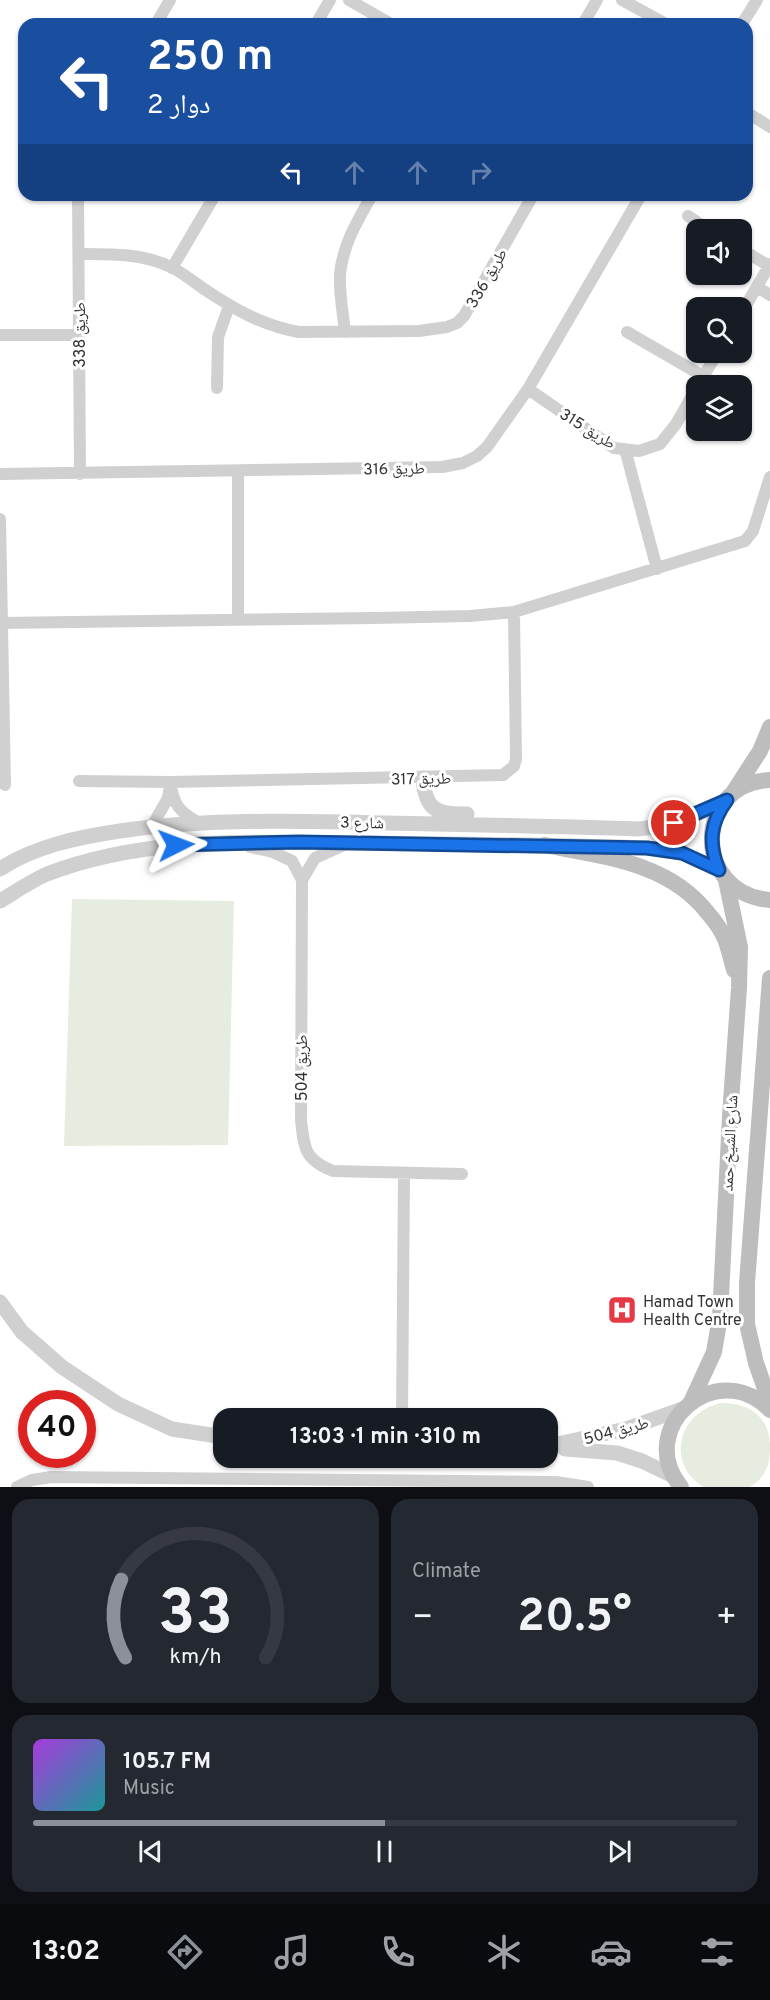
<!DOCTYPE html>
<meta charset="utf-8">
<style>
:root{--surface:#171b24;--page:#242831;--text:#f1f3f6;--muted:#9ea1a6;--line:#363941;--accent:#8c9099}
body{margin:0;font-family:Overpass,"Noto Naskh Arabic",sans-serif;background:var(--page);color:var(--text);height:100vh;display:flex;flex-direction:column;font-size:22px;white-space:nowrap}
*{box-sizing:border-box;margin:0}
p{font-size:20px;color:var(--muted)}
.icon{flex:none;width:33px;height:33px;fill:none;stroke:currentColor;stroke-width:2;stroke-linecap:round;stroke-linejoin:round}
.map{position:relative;height:1487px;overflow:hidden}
.side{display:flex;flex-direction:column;gap:12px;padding:12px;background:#0d0f14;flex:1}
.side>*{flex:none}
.guide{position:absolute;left:18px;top:18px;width:735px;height:183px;border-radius:18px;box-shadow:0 2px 4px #0004;background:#1a4fa0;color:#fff;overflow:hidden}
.controls{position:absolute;left:686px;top:219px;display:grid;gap:12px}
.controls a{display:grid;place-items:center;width:66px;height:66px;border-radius:12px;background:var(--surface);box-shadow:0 2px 4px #0004;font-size:30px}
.speed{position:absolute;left:18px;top:1390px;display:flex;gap:12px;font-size:30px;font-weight:700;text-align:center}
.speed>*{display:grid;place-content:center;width:78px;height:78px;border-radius:50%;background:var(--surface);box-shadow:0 2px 4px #0004;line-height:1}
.speed .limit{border:9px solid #d22;background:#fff;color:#111}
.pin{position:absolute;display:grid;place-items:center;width:51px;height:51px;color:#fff;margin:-26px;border:3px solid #fff;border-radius:50%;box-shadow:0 2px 6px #0007}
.me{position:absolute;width:66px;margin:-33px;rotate:87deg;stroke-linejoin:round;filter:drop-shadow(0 0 4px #0008)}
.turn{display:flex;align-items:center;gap:21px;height:126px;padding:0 30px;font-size:27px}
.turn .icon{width:78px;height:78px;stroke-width:2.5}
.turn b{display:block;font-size:42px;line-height:51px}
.lanes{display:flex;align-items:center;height:57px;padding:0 30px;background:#0003;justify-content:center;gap:30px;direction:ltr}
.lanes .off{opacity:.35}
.big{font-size:45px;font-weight:700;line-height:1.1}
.side .tile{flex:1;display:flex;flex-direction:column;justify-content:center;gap:9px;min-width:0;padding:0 21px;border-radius:18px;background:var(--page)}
.side .dial{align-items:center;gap:0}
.dial svg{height:156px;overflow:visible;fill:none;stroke:var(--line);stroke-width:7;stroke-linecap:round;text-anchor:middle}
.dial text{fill:var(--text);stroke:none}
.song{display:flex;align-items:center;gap:18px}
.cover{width:72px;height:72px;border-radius:9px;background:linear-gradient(135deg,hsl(280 70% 55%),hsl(180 70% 35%))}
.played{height:6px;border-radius:3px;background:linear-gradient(90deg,var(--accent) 50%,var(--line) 50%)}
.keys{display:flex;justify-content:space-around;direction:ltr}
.heat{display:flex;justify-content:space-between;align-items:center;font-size:33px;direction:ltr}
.side .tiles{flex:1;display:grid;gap:12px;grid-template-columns:1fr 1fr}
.tile:last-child{grid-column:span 2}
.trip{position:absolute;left:213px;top:1408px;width:345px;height:60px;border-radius:18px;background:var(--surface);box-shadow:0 2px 4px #0004;font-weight:700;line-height:60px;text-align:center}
.menu{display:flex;height:96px;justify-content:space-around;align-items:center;background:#090b0e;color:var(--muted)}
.menu .icon{width:42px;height:42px}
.menu .selected{color:var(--accent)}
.menu b{font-size:27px;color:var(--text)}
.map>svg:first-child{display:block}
</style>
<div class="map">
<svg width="770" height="1487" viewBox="0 0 770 1487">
<rect width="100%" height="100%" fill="#fff"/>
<path fill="#e6ecdf" d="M 72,899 L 234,901 L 228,1145 L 64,1146 Z
M 721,1403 C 750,1403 770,1417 770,1447 C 770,1465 766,1477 750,1487 L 703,1487 C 665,1462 679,1412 721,1403 Z"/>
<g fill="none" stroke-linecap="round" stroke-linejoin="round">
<path stroke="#d0d0d0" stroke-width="12" d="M 349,0 L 391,24
M 622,0 L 666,24
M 156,24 L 170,0
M 316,24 L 330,0
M 583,24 L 597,0
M 742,24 L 757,0
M 751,115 L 770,127
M 78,195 L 80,474
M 688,216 L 709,230
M 741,249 L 769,266
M 79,254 C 111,254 144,253 173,268 C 184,274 194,282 204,289 C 234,309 263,326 299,332 L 419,331 L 447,327 L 457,323 L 464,316 L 533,195
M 172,268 L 215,195
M 757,287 L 770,295
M 741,314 L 770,264
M 345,332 C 343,313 339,293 340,274 C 343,244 358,220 372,195
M 627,332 L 703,376
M 0,335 L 79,335
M 700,382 L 718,352
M 217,388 L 218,337 L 229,306
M 528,389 L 614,448 L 639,451 L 660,444 L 676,424 L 696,389
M 741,416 L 746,419
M 625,449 L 657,569
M 238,471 L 238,619
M 0,474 L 442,467 L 463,463 L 477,456 L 487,447 L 528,389 L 641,195
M 0,519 L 5,785
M 1,623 L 375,618 L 470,616 L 514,612 L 745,541 L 753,531 L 770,477
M 79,781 L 170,782 L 503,775 L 514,766 L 516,759 L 514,612
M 170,782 C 174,806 179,811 199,823
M 152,826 L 168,798 L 170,786
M 250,847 L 273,852 L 292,861 L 302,880 L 301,1120 C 304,1149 305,1160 333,1171 L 462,1174
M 302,880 L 315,858 L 346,844
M 402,1419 L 404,1174
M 17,1487 L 32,1480 L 51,1477 L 556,1482 L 588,1487"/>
<path stroke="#d0d0d0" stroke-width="15" d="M 423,778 C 425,810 437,815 467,814
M 0,869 C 35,846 79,837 120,831 C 209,818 298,821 388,823 C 471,825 555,826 638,829 C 672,826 697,815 727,800
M 0,901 C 15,892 31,881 47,874 C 150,834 262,843 371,843 C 463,844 555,845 647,848 L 682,853 L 719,870
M 0,1302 L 22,1332 L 62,1367 L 118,1404 L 172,1429 L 224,1437
M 548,1446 L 626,1429 L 682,1409
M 565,1449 L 617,1453 L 642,1461 L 673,1476"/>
<path stroke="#bdbdbd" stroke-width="16" d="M 770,780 C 693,783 692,894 770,900
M 734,791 L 760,751 L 770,727
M 545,845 C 603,857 668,862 707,912 C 714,920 721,929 725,939 C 729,949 731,959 734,970
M 770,978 L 747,1283 L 747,1324 L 756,1363 L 770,1403
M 691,1402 L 714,1352 L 720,1317 L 730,1116 L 739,988 L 740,947 L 726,880
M 681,1487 C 633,1428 717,1355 770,1410"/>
</g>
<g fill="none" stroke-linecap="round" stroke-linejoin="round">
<g stroke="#114b97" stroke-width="15">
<path id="route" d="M 176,845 L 299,842 L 647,848 L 682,853 L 719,870 C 708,843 710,823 727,800 L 674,823"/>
</g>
<use href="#route" stroke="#1a73e8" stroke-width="10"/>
</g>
<defs>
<g id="hospital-square" transform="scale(1.5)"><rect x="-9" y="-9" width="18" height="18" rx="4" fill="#e63946" stroke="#fff"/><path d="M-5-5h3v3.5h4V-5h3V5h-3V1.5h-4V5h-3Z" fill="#fff"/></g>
</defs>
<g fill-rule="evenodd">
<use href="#hospital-square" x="622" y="1310"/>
</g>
<g text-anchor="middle" stroke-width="6" stroke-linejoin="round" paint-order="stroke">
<g font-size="16" fill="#333" stroke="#fff">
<text transform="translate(486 278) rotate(-60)" y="6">طريق 336</text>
<text transform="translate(79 335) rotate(-90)" y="6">طريق 338</text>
<text transform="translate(588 428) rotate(32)" y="6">طريق 315</text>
<text transform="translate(394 468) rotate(-1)" y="6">طريق 316</text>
<text transform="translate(421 778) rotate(-1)" y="6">طريق 317</text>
<text transform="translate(362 822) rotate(1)" y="6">شارع 3</text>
<text transform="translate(301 1068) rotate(-90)" y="6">طريق 504</text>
<text transform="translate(729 1143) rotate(-87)" y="6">شارع الشيخ حمد</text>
<text transform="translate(616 1430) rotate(-15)" y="6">طريق 504</text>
</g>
<g font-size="16" fill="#333" stroke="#fff" text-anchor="start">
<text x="643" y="1307">Hamad Town<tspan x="643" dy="18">Health Centre</tspan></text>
</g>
</g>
</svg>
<div class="controls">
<a><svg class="icon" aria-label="sound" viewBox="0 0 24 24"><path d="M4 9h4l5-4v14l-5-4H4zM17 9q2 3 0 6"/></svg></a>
<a><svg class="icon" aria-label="search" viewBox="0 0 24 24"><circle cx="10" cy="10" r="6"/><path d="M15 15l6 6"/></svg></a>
<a><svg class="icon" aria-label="layers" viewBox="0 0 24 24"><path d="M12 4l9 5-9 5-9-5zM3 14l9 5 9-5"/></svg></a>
</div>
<div class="speed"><div class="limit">40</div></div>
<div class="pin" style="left:674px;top:823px;background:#d93025"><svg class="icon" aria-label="arrive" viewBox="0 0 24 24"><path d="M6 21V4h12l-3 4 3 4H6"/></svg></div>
<svg class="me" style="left:176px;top:845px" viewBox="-20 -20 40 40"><path d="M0-17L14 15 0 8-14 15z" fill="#1a73e8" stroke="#fff" stroke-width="4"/></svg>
<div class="trip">13:03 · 1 min · 310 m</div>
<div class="guide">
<div class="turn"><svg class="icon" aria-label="left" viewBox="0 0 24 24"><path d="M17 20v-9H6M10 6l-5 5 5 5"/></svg><div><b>250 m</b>دوار 2</div></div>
<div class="lanes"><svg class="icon" aria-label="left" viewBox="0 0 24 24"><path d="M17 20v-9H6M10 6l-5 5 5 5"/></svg><svg class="icon off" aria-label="ahead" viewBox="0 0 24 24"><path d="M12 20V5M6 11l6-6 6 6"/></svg><svg class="icon off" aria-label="ahead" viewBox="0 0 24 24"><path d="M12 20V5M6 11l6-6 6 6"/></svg><svg class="icon off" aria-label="right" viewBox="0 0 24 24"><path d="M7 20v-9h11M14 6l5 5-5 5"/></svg></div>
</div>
</div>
<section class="side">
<div class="tiles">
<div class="tile dial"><svg viewBox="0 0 100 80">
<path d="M14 69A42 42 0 1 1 86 69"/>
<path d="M14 69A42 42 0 0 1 12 29" stroke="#8c9099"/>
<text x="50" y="56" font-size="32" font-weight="700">33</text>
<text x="50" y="72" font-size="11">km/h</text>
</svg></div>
<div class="tile"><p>Climate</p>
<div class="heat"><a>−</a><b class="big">20.5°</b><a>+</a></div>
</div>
<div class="tile">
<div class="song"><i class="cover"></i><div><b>105.7 FM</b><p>Music</p></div></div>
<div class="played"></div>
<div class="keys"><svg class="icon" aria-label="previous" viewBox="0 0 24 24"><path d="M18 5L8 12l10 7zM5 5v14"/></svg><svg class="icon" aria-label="pause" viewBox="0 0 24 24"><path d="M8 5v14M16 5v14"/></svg><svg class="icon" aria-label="next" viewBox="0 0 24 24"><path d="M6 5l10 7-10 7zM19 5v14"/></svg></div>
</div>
</div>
</section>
<nav class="menu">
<b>13:02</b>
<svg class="icon selected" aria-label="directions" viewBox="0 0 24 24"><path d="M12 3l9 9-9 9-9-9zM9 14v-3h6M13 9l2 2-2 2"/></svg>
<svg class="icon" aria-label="music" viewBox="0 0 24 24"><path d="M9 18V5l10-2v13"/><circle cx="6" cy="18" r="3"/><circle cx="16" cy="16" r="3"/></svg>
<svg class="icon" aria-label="phone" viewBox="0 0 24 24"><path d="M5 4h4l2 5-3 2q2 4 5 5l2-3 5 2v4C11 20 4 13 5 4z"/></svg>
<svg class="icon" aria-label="climate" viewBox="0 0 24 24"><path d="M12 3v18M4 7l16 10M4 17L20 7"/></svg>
<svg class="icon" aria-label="car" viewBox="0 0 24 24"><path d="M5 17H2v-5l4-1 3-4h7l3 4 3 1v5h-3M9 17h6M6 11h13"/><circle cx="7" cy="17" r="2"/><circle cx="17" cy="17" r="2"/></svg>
<svg class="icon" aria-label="filters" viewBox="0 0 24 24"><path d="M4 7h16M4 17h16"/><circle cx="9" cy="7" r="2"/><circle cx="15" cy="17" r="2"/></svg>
</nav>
